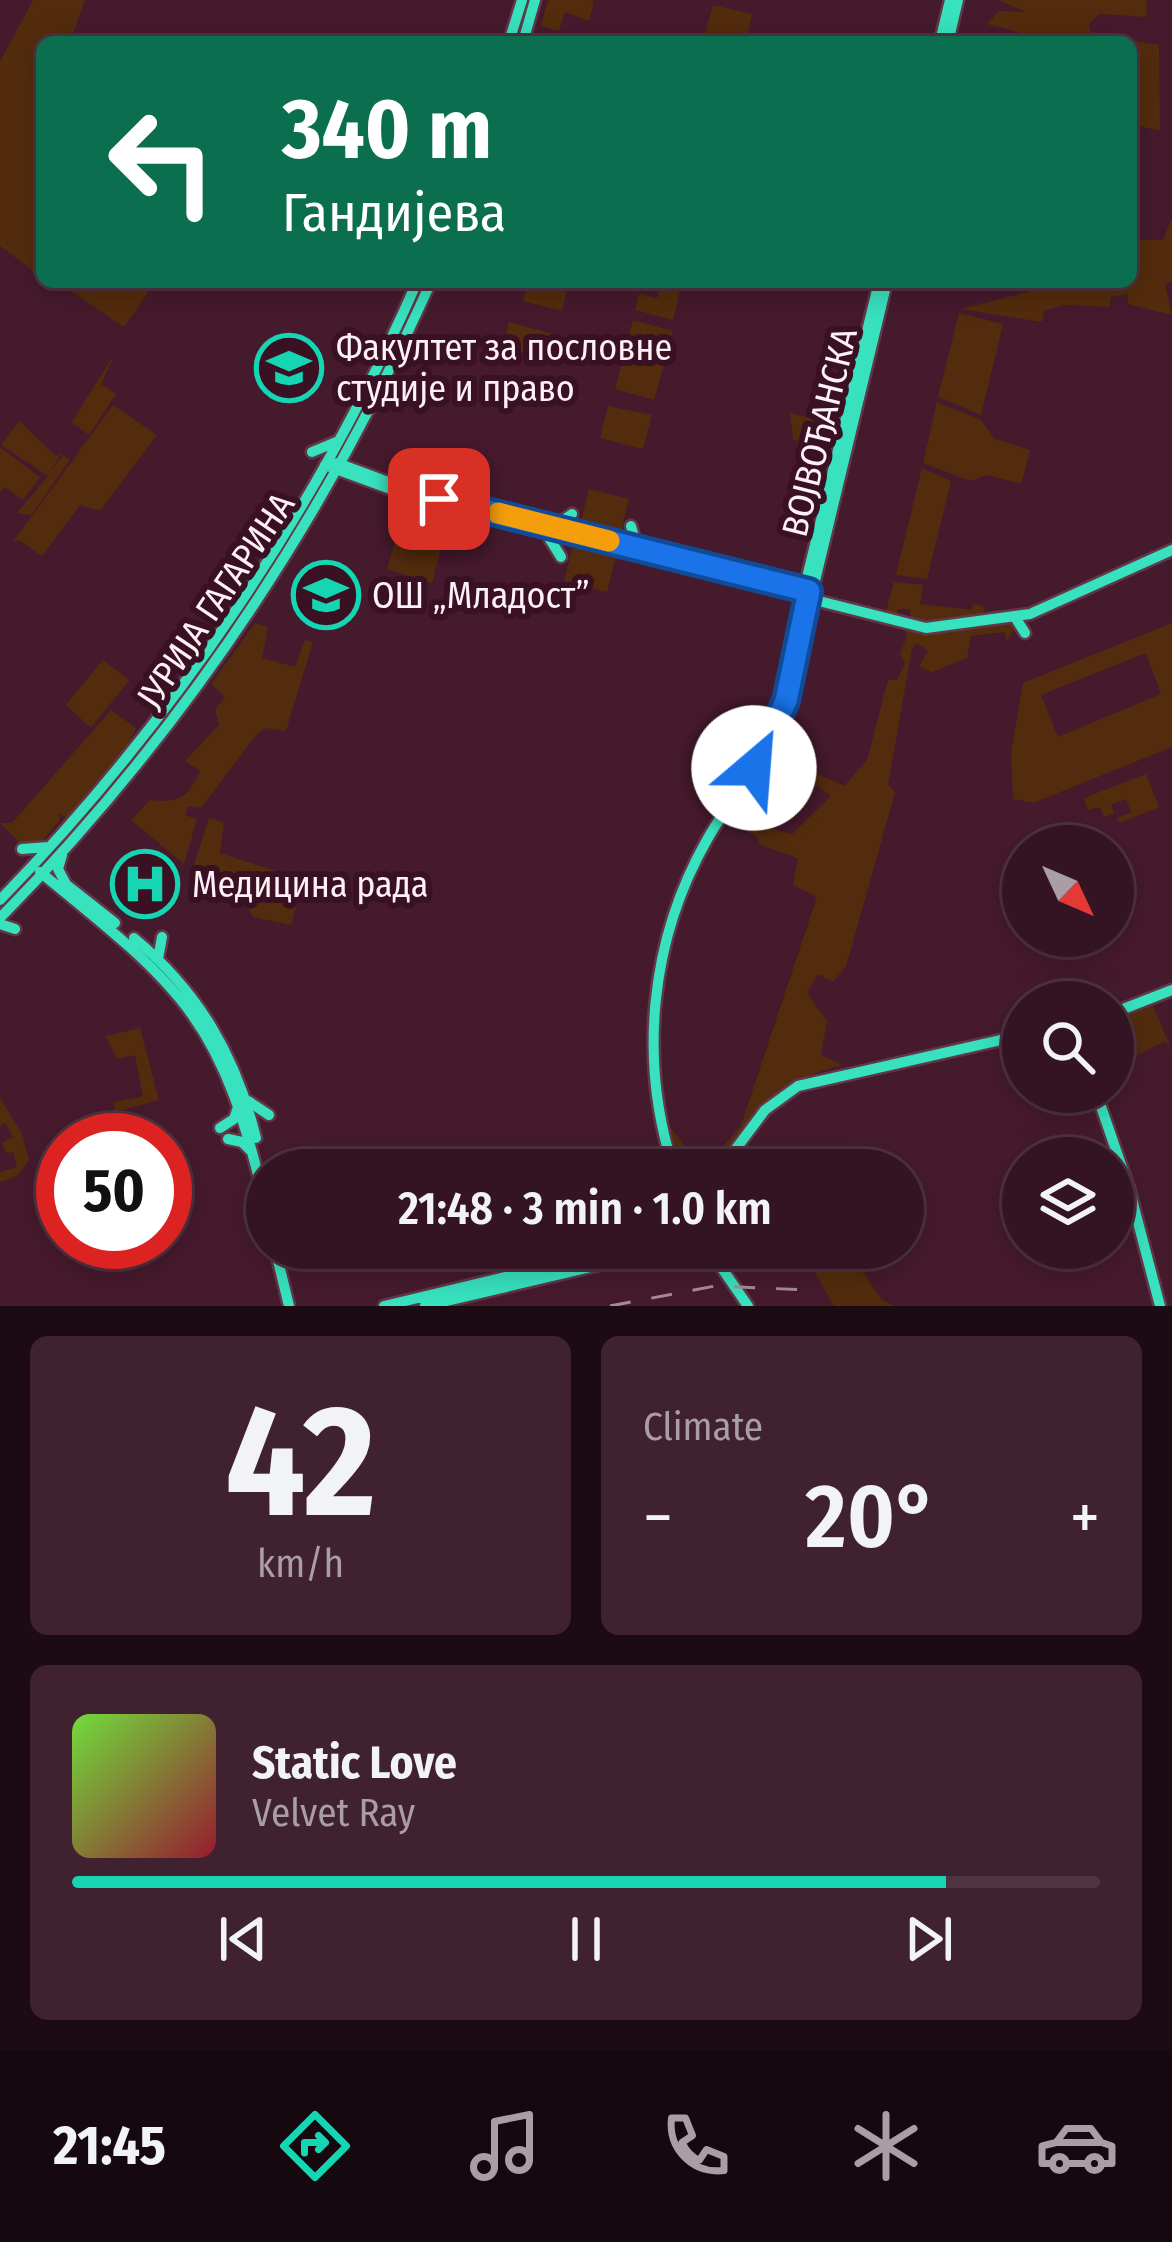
<!DOCTYPE html>
<meta charset="utf-8">
<style>
:root{--surface:#341422;--page:#3f212f;--text:#f1f3f6;--muted:#a99ea5;--line:#4e3340;--accent:#16d5b3}
body{margin:0;font-family:"Fira Sans Condensed",sans-serif;background:var(--page);color:var(--text);height:100vh;display:flex;flex-direction:column;font-size:45px;white-space:nowrap}
*{box-sizing:border-box;margin:0}
p{font-size:39px;color:var(--muted)}
.icon{flex:none;width:66px;height:66px;fill:none;stroke:currentColor;stroke-width:2;stroke-linecap:round;stroke-linejoin:round}
.map{position:relative;height:1306px;overflow:hidden}
.details{display:flex;flex-direction:column;gap:30px;padding:30px;background:#1d0b13;flex:1}
.details>*{flex:none}
.guide{position:absolute;left:36px;top:36px;width:1101px;height:252px;border-radius:18px;box-shadow:0 6px 30px #0003,0 0 0 3px var(--line);background:#0b6e4f;color:#fff;overflow:hidden}
.needle{width:78px;rotate:134deg}
.fabs{position:absolute;left:1002px;top:825px;display:grid;gap:24px}
.fabs a{display:grid;place-items:center;width:132px;height:132px;border-radius:50%;background:var(--surface);box-shadow:0 6px 30px #0003,0 0 0 3px var(--line);font-size:60px}
.speed{position:absolute;left:36px;top:1113px;display:flex;gap:24px;font-size:60px;font-weight:700;text-align:center}
.speed>*{display:grid;place-content:center;width:156px;height:156px;border-radius:50%;background:var(--surface);box-shadow:0 6px 30px #0003,0 0 0 3px var(--line);line-height:1}
.speed .limit{border:18px solid #d22;background:#fff;color:#111}
.pin{position:absolute;display:grid;place-items:center;width:102px;height:102px;color:#fff;margin:-51px;border-radius:24px;box-shadow:0 6px 18px #0006}
.me{position:absolute;width:132px;margin:-66px;rotate:27deg;stroke-linejoin:round;filter:drop-shadow(0 0 9px #0008)}
.turn{display:flex;align-items:center;gap:42px;height:252px;padding:0 48px;font-size:54px}
.turn .icon{width:156px;height:156px;stroke-width:2.5}
.turn b{display:block;font-size:84px;line-height:102px}
.big{font-size:90px;font-weight:600;line-height:1.1}
.details .tile{flex:1;display:flex;flex-direction:column;justify-content:center;gap:18px;min-width:0;padding:0 42px;border-radius:18px;background:var(--page)}
.details .dial{align-items:center;gap:0}
.dial b{font-size:156px;line-height:1}
.song{display:flex;align-items:center;gap:36px}
.cover{width:144px;height:144px;border-radius:18px;background:linear-gradient(135deg,hsl(100 70% 55%),hsl(350 70% 35%))}
.played{height:12px;border-radius:6px;background:linear-gradient(90deg,var(--accent) 85%,var(--line) 85%)}
.keys{display:flex;justify-content:space-around;direction:ltr}
.heat{display:flex;justify-content:space-between;align-items:center;font-size:66px;direction:ltr}
.details .tiles{flex:1;display:grid;gap:30px;grid-template-columns:1fr 1fr}
.tile:last-child{grid-column:span 2}
.trip{position:absolute;left:246px;top:1149px;width:678px;height:120px;border-radius:60px;background:var(--surface);box-shadow:0 6px 30px #0003,0 0 0 3px var(--line);font-weight:600;line-height:120px;text-align:center}
.dock{display:flex;height:192px;justify-content:space-around;align-items:center;background:#15080e;color:var(--muted)}
.dock .icon{width:84px;height:84px}
.dock .current{color:var(--accent)}
.dock b{font-size:54px;color:var(--text)}
.map>svg:first-child{display:block}
</style>
<div class="map">
<svg width="1172" height="1306" viewBox="0 0 1172 1306">
<rect width="100%" height="100%" fill="#461a2d"/>
<path fill="#532c0d" fill-rule="evenodd" d="M 33,0 L 85,0 L 71,39 L 42,42 L 42,265 L 36,273 L 0,246 L 0,62 Z
M 548,0 L 591,0 L 594,1 L 589,21 L 565,12 L 559,31 L 541,26 Z
M 998,0 L 1147,0 L 1146,17 L 1099,14 L 1089,24 L 1091,33 L 1159,45 L 1160,130 L 1131,125 L 1131,42 L 1008,42 L 1022,33 L 987,24 L 999,11 L 1026,12 Z
M 713,5 L 752,14 L 746,42 L 703,42 Z
M 1172,218 L 1172,282 L 1165,284 L 1172,315 L 1128,304 L 1128,294 L 1111,297 L 1110,307 L 1064,305 L 1044,311 L 1042,322 L 961,309 L 1068,282 L 1131,282 L 1131,240 L 1163,240 Z
M 73,282 L 155,282 L 124,327 L 68,289 Z
M 528,282 L 568,285 L 562,311 L 523,301 Z
M 661,282 L 682,282 L 673,320 L 635,310 L 639,294 L 657,298 Z
M 959,313 L 1003,324 L 981,415 L 938,397 Z
M 633,320 L 673,331 L 654,400 L 615,389 Z
M 509,322 L 564,337 L 558,362 L 503,347 Z
M 115,353 L 101,384 L 116,394 L 89,435 L 72,422 Z
M 937,402 L 981,420 L 995,439 L 1030,450 L 1021,484 L 987,475 L 970,481 L 923,463 Z
M 113,405 L 157,435 L 100,511 L 80,505 L 42,556 L 19,540 L 13,542 Z
M 608,406 L 652,415 L 643,449 L 600,438 Z
M 790,413 L 837,425 L 831,447 L 793,440 Z
M 19,421 L 56,456 L 62,452 L 49,473 L 63,455 L 70,460 L 31,515 L 17,513 L 48,476 L 1,445 Z
M 0,447 L 40,477 L 23,500 L 5,487 L 0,492 Z
M 922,468 L 951,481 L 927,579 L 896,575 Z
M 589,489 L 629,499 L 620,536 L 580,525 Z
M 406,504 L 449,517 L 432,583 L 387,569 Z
M 573,546 L 616,556 L 607,592 L 564,581 Z
M 894,582 L 923,585 L 920,604 L 972,610 L 973,604 L 985,607 L 983,616 L 943,625 L 911,621 L 910,609 L 898,609 L 895,619 L 885,615 Z
M 1004,621 L 1017,623 L 1007,641 L 1004,632 L 971,636 L 967,658 L 932,672 L 919,666 L 928,651 L 916,643 L 912,649 L 888,784 L 895,793 L 846,966 L 833,982 L 818,974 L 807,993 L 827,1021 L 821,1055 L 842,1065 C 771,1084 754,1114 712,1170 L 681,1170 L 670,1127 L 687,1148 L 681,1161 L 692,1155 L 708,1165 L 741,1125 L 817,897 L 793,885 L 798,858 L 758,844 L 759,838 L 744,830 L 747,822 L 792,834 L 831,796 L 811,781 L 816,773 L 844,786 L 867,760 L 888,680 L 897,680 L 905,663 L 900,654 L 907,636 L 904,627 L 941,632 Z
M 255,623 L 268,627 L 262,658 L 295,667 L 305,640 L 313,642 L 286,731 L 265,728 L 257,734 L 201,808 L 188,806 L 185,815 L 197,819 L 184,864 L 131,820 L 150,800 C 179,803 188,798 200,771 L 185,761 L 219,725 L 215,710 L 225,697 L 211,684 Z
M 1172,623 L 1172,747 L 1033,803 L 1013,799 L 1011,752 L 1023,683 ZM 1146,653 L 1161,694 L 1058,737 L 1041,695 Z
M 103,660 L 129,680 L 91,728 L 66,705 Z
M 111,710 L 136,728 L 129,743 L 140,735 L 71,815 L 118,757 L 66,818 L 58,812 L 60,820 L 43,840 L 24,847 L 0,823 L 12,823 Z
M 1146,774 L 1159,807 L 1120,823 L 1117,818 L 1131,812 L 1126,799 L 1111,804 L 1114,813 L 1104,817 L 1100,807 L 1088,810 L 1084,798 Z
M 209,818 L 224,823 L 220,853 L 303,880 L 291,925 L 253,917 C 237,885 229,872 192,871 Z
M 1152,1004 L 1172,1051 L 1165,1041 L 1113,1068 L 1113,1019 Z
M 140,1028 L 159,1100 L 115,1112 L 113,1102 L 143,1096 L 135,1055 L 117,1059 L 106,1036 Z
M 0,1098 L 22,1134 L 29,1160 L 18,1176 L 0,1182 L 0,1172 L 17,1167 L 13,1152 L 6,1153 L 2,1143 L 13,1137 L 5,1123 L 0,1126 Z
M 801,1248 L 847,1248 L 881,1299 L 893,1306 L 834,1306 Z"/>
<g fill="none" stroke-linecap="round" stroke-linejoin="round">
<g stroke="#603849" stroke-width="15">
<path id="major" d="M 509,42 L 522,0
M 523,42 L 535,0
M 940,42 L 950,0
M 948,42 L 958,0
M 312,452 L 336,442
M 337,463 L 415,492
M 325,465 L 426,502 L 926,628 L 1030,614 L 1172,550
M 545,525 L 558,524 L 572,514
M 631,526 L 635,540 L 648,550
M 546,533 L 561,557
M 701,563 L 771,580
M 801,602 L 879,282
M 1015,617 L 1025,633
M 22,849 L 48,847
M 62,855 L 58,869 L 66,884
M 40,872 C 189,993 222,1020 267,1211
M 68,886 L 115,923
M 0,900 C 173,722 317,510 417,282
M 0,918 C 181,734 325,518 431,282
M 0,924 L 15,929
M 134,938 C 199,992 236,1056 256,1138
M 158,959 L 162,937
M 1113,1013 L 1172,990
M 1096,1092 L 1129,1188 L 1160,1306
M 248,1101 L 269,1115
M 220,1128 L 234,1119 L 239,1104
M 228,1139 L 242,1142 L 250,1150
M 674,1170 C 638,1060 650,939 708,838 C 735,792 769,753 786,701 L 887,282
M 720,1170 L 765,1110 L 798,1086 L 1023,1035
M 275,1248 L 289,1306
M 708,1248 L 748,1306
M 384,1306 L 626,1248
M 425,1306 L 612,1262 L 649,1248"/>
</g>
<use href="#major" stroke="#38e2bf" stroke-width="10"/>
<path stroke="#a78c97" stroke-width="3" stroke-dasharray="21 21" stroke-linecap="butt" d="M 610,1306 L 715,1286 L 808,1290"/>
</g>
<g fill="none" stroke-linecap="round" stroke-linejoin="round">
<g stroke="#114b97" stroke-width="30">
<path id="route" d="M 439,499 L 809,591 L 786,701 L 754,768"/>
</g>
<use href="#route" stroke="#1a73e8" stroke-width="21"/>
<path stroke="#f59e0b" stroke-width="21" d="M 498,513 L 609,541"/>
</g>
<defs>
<g id="university-ring" transform="scale(3.45)"><circle r="9.5" fill="#3a1023" stroke="#16d5b3" stroke-width="1.5"/><path d="M0-5L7-2L0 1L-7-2ZM-4 1L0 2.5L4 1V4Q0 6-4 4Z" fill="#16d5b3"/></g>
<g id="school-ring" transform="scale(3.45)"><circle r="9.5" fill="#3a1023" stroke="#16d5b3" stroke-width="1.5"/><path d="M0-5L7-2L0 1L-7-2ZM-4 1L0 2.5L4 1V4Q0 6-4 4Z" fill="#16d5b3"/></g>
<g id="hospital-ring" transform="scale(3.45)"><circle r="9.5" fill="#3a1023" stroke="#16d5b3" stroke-width="1.5"/><path d="M-5-5h3v3.5h4V-5h3V5h-3V1.5h-4V5h-3Z" fill="#16d5b3"/></g>
</defs>
<g fill-rule="evenodd">
<use href="#university-ring" x="289" y="368"/>
<use href="#school-ring" x="326" y="595"/>
<use href="#hospital-ring" x="145" y="884"/>
</g>
<g text-anchor="middle" stroke-width="12" stroke-linejoin="round" paint-order="stroke">
<g font-size="36" fill="#fdf1f5" stroke="#3a1023" text-anchor="start">
<text x="336" y="360">Факултет за пословне<tspan x="336" dy="41">студије и право</tspan></text>
<text x="372" y="608">ОШ „Младост”</text>
<text x="192" y="897">Медицина рада</text>
</g>
<g font-size="36" fill="#fdf1f5" stroke="#3a1023">
<text transform="translate(819 432) rotate(-76)" y="13">ВОЈВОЂАНСКА</text>
<text transform="translate(215 600) rotate(-56)" y="13">ЈУРИЈА ГАГАРИНА</text>
</g>
</g>
</svg>
<div class="fabs">
<a><svg class="needle" viewBox="-14 -14 28 28"><path d="M0-13l5 13h-10z" fill="#e53935"/><path d="M0 13l5-13h-10z" fill="#a99ea5"/></svg></a>
<a><svg class="icon" aria-label="search" viewBox="0 0 24 24"><circle cx="10" cy="10" r="6"/><path d="M15 15l6 6"/></svg></a>
<a><svg class="icon" aria-label="layers" viewBox="0 0 24 24"><path d="M12 4l9 5-9 5-9-5zM3 14l9 5 9-5"/></svg></a>
</div>
<div class="speed"><div class="limit">50</div></div>
<div class="pin" style="left:439px;top:499px;background:#d93025"><svg class="icon" aria-label="arrive" viewBox="0 0 24 24"><path d="M6 21V4h12l-3 4 3 4H6"/></svg></div>
<svg class="me" style="left:754px;top:768px" viewBox="-20 -20 40 40"><circle r="19" fill="#fff"/><path d="M0-13L10 11 0 6-10 11z" fill="#1a73e8"/></svg>
<div class="trip">21:48 · 3 min · 1.0 km</div>
<div class="guide">
<div class="turn"><svg class="icon" aria-label="left" viewBox="0 0 24 24"><path d="M17 20v-9H6M10 6l-5 5 5 5"/></svg><div><b>340 m</b>Гандијева</div></div>
</div>
</div>
<section class="details">
<div class="tiles">
<div class="tile dial"><b>42</b><p>km/h</p></div>
<div class="tile"><p>Climate</p>
<div class="heat"><a>−</a><b class="big">20°</b><a>+</a></div>
</div>
<div class="tile">
<div class="song"><i class="cover"></i><div><b>Static Love</b><p>Velvet Ray</p></div></div>
<div class="played"></div>
<div class="keys"><svg class="icon" aria-label="previous" viewBox="0 0 24 24"><path d="M18 5L8 12l10 7zM5 5v14"/></svg><svg class="icon" aria-label="pause" viewBox="0 0 24 24"><path d="M8 5v14M16 5v14"/></svg><svg class="icon" aria-label="next" viewBox="0 0 24 24"><path d="M6 5l10 7-10 7zM19 5v14"/></svg></div>
</div>
</div>
</section>
<nav class="dock">
<b>21:45</b>
<svg class="icon current" aria-label="directions" viewBox="0 0 24 24"><path d="M12 3l9 9-9 9-9-9zM9 14v-3h6M13 9l2 2-2 2"/></svg>
<svg class="icon" aria-label="music" viewBox="0 0 24 24"><path d="M9 18V5l10-2v13"/><circle cx="6" cy="18" r="3"/><circle cx="16" cy="16" r="3"/></svg>
<svg class="icon" aria-label="phone" viewBox="0 0 24 24"><path d="M5 4h4l2 5-3 2q2 4 5 5l2-3 5 2v4C11 20 4 13 5 4z"/></svg>
<svg class="icon" aria-label="climate" viewBox="0 0 24 24"><path d="M12 3v18M4 7l16 10M4 17L20 7"/></svg>
<svg class="icon" aria-label="car" viewBox="0 0 24 24"><path d="M5 17H2v-5l4-1 3-4h7l3 4 3 1v5h-3M9 17h6M6 11h13"/><circle cx="7" cy="17" r="2"/><circle cx="17" cy="17" r="2"/></svg>
</nav>
